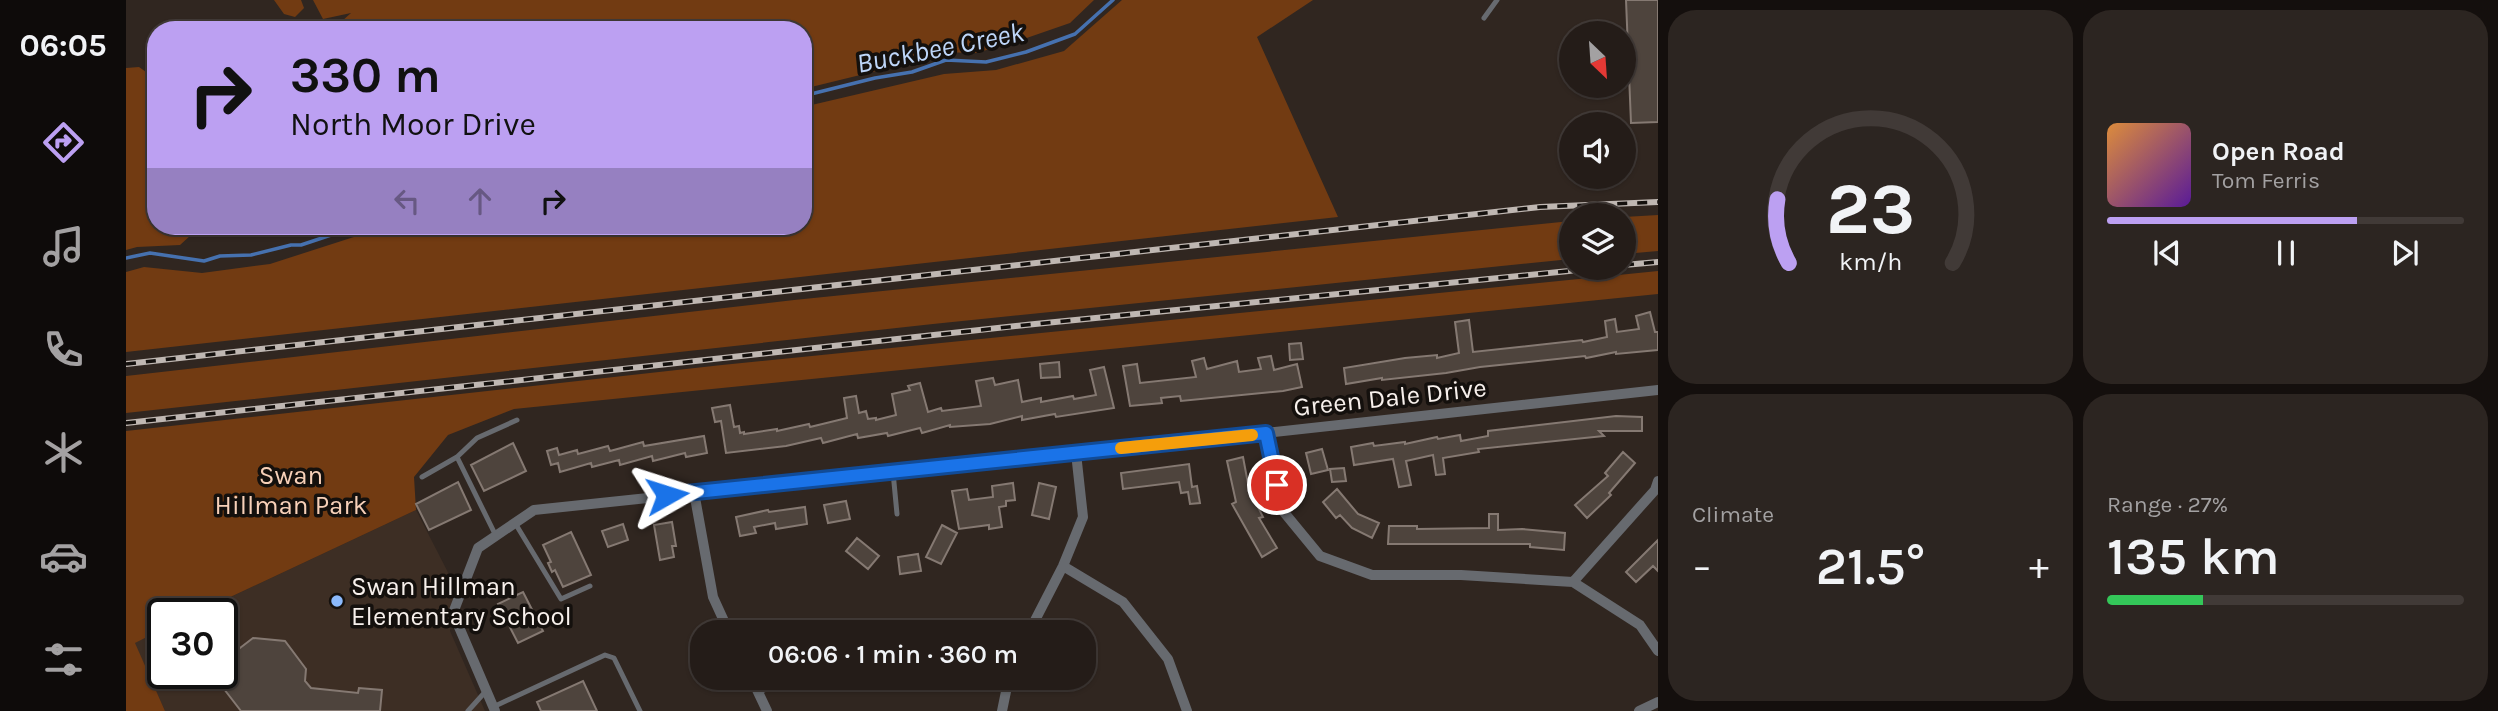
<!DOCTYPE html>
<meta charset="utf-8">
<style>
:root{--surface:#241c18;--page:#2c2521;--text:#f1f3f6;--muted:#a3a1a2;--line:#413a37;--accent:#bca0f2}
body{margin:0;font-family:Karla,sans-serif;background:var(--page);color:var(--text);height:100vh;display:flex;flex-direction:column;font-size:26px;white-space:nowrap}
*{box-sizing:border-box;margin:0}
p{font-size:23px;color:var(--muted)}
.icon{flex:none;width:38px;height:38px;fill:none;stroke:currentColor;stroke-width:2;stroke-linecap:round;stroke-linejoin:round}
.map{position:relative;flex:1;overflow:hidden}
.panel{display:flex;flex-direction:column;gap:10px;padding:10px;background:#140f0d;width:840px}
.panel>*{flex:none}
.hud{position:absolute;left:21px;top:21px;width:665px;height:214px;border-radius:28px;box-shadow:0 2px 5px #0004,0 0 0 2px var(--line);background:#bca0f2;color:#111;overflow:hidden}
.needle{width:46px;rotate:155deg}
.buttons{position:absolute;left:1433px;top:21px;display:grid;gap:14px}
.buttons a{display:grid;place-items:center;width:77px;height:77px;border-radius:50%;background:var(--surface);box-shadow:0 2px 5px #0004,0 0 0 2px var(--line);font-size:35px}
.speed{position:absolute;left:21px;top:598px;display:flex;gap:14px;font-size:35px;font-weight:700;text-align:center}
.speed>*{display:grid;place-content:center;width:91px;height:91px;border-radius:50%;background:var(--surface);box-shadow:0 2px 5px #0004,0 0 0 2px var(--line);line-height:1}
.speed .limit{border:4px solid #111;border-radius:10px;background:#fff;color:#111}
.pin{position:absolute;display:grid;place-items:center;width:60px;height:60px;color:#fff;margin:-30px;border:4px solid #fff;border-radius:50%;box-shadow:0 2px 7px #0007}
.me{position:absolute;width:77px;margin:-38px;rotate:84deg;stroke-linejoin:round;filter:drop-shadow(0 0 5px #0008)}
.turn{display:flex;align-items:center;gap:24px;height:147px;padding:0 28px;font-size:32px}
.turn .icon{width:91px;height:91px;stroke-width:2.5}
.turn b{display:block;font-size:49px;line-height:60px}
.lanes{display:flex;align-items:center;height:66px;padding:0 28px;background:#0003;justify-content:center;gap:35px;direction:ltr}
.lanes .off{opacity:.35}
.big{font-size:52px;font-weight:600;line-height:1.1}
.panel .tile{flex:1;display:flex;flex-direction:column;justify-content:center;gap:10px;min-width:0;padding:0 24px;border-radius:28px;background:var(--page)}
.panel .dial{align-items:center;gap:0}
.dial svg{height:182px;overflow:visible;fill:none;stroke:var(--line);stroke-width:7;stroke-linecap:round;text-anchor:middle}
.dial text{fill:var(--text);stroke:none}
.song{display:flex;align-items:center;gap:21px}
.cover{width:84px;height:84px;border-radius:10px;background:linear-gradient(135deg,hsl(30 70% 55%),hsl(270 70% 35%))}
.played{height:7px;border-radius:4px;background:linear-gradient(90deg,var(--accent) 70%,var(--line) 70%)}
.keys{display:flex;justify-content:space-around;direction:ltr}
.heat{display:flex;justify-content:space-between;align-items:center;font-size:38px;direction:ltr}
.charge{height:10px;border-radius:5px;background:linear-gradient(90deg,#34c759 27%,var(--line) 0)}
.panel .tiles{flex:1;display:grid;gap:10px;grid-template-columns:repeat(2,1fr)}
.trip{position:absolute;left:564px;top:620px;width:406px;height:70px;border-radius:28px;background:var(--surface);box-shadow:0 2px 5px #0004,0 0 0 2px var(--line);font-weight:600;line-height:70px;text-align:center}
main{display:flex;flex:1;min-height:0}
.tabs{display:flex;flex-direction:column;width:126px;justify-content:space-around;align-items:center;background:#0e0b0a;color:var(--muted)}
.tabs .icon{width:49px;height:49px}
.tabs .selected{color:var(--accent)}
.tabs b{font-size:32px;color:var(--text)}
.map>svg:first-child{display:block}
</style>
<main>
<nav class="tabs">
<b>06:05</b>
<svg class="icon selected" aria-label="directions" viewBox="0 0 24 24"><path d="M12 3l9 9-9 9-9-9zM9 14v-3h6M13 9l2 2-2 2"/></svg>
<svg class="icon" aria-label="music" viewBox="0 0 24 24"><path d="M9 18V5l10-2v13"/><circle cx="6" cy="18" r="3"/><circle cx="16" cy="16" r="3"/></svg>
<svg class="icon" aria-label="phone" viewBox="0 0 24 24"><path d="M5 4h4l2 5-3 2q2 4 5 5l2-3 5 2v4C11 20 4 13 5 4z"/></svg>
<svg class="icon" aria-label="climate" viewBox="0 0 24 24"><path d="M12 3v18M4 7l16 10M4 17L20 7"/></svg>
<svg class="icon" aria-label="car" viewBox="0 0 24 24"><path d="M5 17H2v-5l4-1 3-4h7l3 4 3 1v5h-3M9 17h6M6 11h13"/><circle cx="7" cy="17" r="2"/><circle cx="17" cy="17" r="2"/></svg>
<svg class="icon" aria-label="filters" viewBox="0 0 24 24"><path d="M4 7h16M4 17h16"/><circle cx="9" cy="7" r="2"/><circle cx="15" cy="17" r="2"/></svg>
</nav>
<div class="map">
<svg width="1532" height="711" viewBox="0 0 1532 711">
<rect width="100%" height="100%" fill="#302620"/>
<path fill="#3d2e24" d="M 290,510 L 330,588 L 324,631 L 359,711 L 39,711 L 8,643 L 37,629 L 37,674 L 96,674 L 96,614 L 68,614 Z"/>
<path fill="#723b12" d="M 148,0 L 175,0 L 178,8 L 169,17 L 158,14 Z
M 187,0 L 968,0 L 944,23 L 892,41 L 850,53 L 811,52 L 767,67 L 677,89 L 677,30 L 206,30 L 225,13 L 197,19 Z
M 996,0 L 1187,0 L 1131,37 L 1212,217 L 0,352 L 0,272 L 18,267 L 76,273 L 144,264 L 262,226 L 677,226 L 677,107 L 818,74 L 870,70 L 938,51 Z
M 13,67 L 30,79 L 30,226 L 75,226 L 54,245 L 11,247 L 0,250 L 0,68 Z
M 1532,215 L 1532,251 L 1498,254 L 1498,217 Z
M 1445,221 L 1445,259 L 807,324 L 0,413 L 0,376 L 668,300 Z
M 1532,271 L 1532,294 L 388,409 L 322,435 L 288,477 L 290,510 L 68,614 L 37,614 L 37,629 L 9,643 L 39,711 L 0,711 L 0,431 L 596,365 Z"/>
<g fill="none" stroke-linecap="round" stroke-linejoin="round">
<path stroke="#4671af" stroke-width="3.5" d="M 677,96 L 749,78 L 786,72 L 820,60 L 860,62 L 900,52 L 949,34 L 987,0
M 0,258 L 24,253 L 78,261 L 94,256 L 125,255 L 165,245 L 175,245 L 232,226"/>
</g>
<path fill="#4e443d" stroke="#857972" stroke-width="2" d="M 1500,0 L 1532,0 L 1532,122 L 1505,123 Z
M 1524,312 L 1529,332 L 1532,332 L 1532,350 L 1490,354 L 1490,352 L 1460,358 L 1459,356 L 1354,367 L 1320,373 L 1256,380 L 1256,378 L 1220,384 L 1218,368 L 1279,358 L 1311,355 L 1311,358 L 1333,353 L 1329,322 L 1343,320 L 1347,352 L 1456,340 L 1457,342 L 1481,337 L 1479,321 L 1489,319 L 1491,332 L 1513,329 L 1510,316 Z
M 1175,343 L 1177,359 L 1164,360 L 1163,344 Z
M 1145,356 L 1148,370 L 1171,364 L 1176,387 L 1157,391 L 1055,401 L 1054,396 L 1035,398 L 1036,403 L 1004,406 L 997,366 L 1011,364 L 1014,383 L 1070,377 L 1066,361 L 1078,358 L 1081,369 L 1111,361 L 1113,372 L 1135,369 L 1132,358 Z
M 933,362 L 934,377 L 915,378 L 914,364 Z
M 978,367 L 988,408 L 930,417 L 929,414 L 896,420 L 896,416 L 864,424 L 824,427 L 824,425 L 796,433 L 794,428 L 762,436 L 761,433 L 732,438 L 731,434 L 697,443 L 695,438 L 660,446 L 600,453 L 595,421 L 589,422 L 586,408 L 604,405 L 608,427 L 613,426 L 614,433 L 618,432 L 618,434 L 651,429 L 651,431 L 683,424 L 684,427 L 721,418 L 718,398 L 730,396 L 733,413 L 740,411 L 742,419 L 750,418 L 750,420 L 770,415 L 766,394 L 784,390 L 782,386 L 794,383 L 802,412 L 815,408 L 816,411 L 855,406 L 850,381 L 867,378 L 869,385 L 892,380 L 896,402 L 915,398 L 915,402 L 947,396 L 948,399 L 970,395 L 964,370 Z
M 1490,416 L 1516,417 L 1516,431 L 1473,431 L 1478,436 L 1352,449 L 1353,452 L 1317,458 L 1319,474 L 1310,475 L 1307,455 L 1280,461 L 1285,485 L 1273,487 L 1267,459 L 1228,465 L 1225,447 L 1247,443 L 1248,446 L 1279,442 L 1279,444 L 1311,437 L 1312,439 L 1334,435 L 1335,441 L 1362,436 L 1362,431 Z
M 578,436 L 581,453 L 560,457 L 559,453 L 527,461 L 526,456 L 494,465 L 493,460 L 466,467 L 465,463 L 434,472 L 432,463 L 425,465 L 421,451 L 431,448 L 433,455 L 451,450 L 452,454 L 482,446 L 484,451 L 517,442 L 518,446 Z
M 387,443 L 400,471 L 358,491 L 345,465 Z
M 1196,449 L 1202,470 L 1185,474 L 1180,453 Z
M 1497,452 L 1509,463 L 1483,493 L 1485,495 L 1461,518 L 1449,505 L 1482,476 L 1479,473 Z
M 1117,457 L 1123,489 L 1137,517 L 1133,518 L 1151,548 L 1136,557 L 1106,504 L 1110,502 L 1101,461 Z
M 1063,464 L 1066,487 L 1071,486 L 1074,503 L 1064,504 L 1062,492 L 1055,493 L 1053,482 L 997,489 L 995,473 Z
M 1218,468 L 1220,481 L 1206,482 L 1204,469 Z
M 332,482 L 345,510 L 303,530 L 290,504 Z
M 887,483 L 889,500 L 880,501 L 880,506 L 873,507 L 876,527 L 863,529 L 863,525 L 833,529 L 826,491 L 841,489 L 843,500 L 867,497 L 866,486 Z
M 913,483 L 930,487 L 923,519 L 906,515 Z
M 1211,489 L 1232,514 L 1253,523 L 1246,538 L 1226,528 L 1214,515 L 1210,518 L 1197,502 Z
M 720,501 L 724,519 L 702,523 L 698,505 Z
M 679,507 L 681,524 L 650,529 L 649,523 L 628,527 L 630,533 L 614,536 L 610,517 L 642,510 L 643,512 Z
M 1363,514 L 1372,514 L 1372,530 L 1396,529 L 1439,533 L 1438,550 L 1404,547 L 1404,544 L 1262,544 L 1263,526 L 1291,526 L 1291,529 L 1363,528 Z
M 546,522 L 550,546 L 546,546 L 548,557 L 534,560 L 528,525 Z
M 497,524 L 502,540 L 482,547 L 476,531 Z
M 816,525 L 831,533 L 815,564 L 800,557 Z
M 445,532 L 465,575 L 437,587 L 429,570 L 426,572 L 422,563 L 425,562 L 417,545 Z
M 731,538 L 753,556 L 742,569 L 720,551 Z
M 1532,540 L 1532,571 L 1527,566 L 1510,582 L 1500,572 Z
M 792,554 L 795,571 L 774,574 L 772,557 Z
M 397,592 L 417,631 L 392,643 L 372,604 Z
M 127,638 L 159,641 L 180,669 L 179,681 L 185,688 L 232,693 L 233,688 L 256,690 L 254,711 L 115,711 L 98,689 L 101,658 Z
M 457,681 L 471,711 L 415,711 L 411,702 Z"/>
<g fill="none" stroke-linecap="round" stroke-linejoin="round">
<path stroke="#676a6f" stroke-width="5" d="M 1358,18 L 1371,0
M 767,472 L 771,514
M 296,477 L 331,457
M 389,523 L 435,599 L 464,586
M 370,536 L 331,457 L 351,438 L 391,420
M 632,693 L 664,677
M 367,707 L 479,655 L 488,658 L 514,711
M 342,711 L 360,691"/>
<path stroke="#676a6f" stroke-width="10" d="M 1140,433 L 1157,511 L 1194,556 L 1246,575 L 1335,575 L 1447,582 L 1514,625 L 1532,651
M 568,492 L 587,597 L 603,632
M 937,566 L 997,602 L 1042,659 L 1061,711
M 1447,582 L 1529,490 L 1532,481
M 903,632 L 937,566 L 957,517 L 950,453
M 625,677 L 641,711
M 369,711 L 327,613 L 352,548 L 408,510 L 1140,433 L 1532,390
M 876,711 L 883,677
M 1513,711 L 1532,702"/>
<g stroke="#bfb7b2" stroke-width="6">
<path id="rail" d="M 1498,265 L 1532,262
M 0,364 L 1414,207 L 1532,202
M 0,423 L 909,324 L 1473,268"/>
</g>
<use href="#rail" stroke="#14100d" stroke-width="3.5" stroke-dasharray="10" stroke-linecap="butt"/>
</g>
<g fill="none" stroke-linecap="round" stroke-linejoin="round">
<g stroke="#114b97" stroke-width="18">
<path id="route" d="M 541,495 L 1140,433 L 1151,485"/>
</g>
<use href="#route" stroke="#1a73e8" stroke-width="12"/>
<path stroke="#f59e0b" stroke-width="12" d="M 995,448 L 1126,435"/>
</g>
<circle fill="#8bb9fc" stroke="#14100d" stroke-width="2.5" cx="211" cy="601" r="7"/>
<g text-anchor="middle" stroke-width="7" stroke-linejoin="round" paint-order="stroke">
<g font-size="26" fill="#f7f0ec" stroke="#14100d">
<text transform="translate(1264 397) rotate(-6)" y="9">Green Dale Drive</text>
</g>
<g font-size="26" fill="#f7d0b8" stroke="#14100d">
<text x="165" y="484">Swan<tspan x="165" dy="30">Hillman Park</tspan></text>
</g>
<g font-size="26" fill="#f7f0ec" stroke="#14100d" text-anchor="start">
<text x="225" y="595">Swan Hillman<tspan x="225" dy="30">Elementary School</tspan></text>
</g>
<g font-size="28" font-style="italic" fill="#bed6f9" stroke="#14100d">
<text transform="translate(814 47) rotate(-11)" y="10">Buckbee Creek</text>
</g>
</g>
</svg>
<div class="buttons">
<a><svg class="needle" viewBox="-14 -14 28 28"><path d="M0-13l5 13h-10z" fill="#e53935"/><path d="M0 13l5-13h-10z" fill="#a3a1a2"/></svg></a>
<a><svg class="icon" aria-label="sound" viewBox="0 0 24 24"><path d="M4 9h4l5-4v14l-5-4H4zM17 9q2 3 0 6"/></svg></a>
<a><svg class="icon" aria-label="layers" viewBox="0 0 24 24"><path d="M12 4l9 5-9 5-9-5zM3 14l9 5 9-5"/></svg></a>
</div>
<div class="speed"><div class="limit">30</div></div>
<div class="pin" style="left:1151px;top:485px;background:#d93025"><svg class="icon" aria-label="arrive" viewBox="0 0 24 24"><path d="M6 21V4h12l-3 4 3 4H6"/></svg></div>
<svg class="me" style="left:541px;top:495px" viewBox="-20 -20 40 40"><path d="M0-17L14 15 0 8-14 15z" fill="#1a73e8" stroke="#fff" stroke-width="4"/></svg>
<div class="trip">06:06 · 1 min · 360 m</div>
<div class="hud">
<div class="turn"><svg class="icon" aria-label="right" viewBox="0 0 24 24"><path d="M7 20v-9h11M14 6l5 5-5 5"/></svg><div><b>330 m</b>North Moor Drive</div></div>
<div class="lanes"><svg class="icon off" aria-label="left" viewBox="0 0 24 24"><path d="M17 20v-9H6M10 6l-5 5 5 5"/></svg><svg class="icon off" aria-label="ahead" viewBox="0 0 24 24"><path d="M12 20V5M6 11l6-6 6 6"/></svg><svg class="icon" aria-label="right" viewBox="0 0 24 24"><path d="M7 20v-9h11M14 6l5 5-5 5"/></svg></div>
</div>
</div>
<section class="panel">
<div class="tiles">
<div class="tile dial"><svg viewBox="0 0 100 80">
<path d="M14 69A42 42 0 1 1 86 69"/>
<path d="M14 69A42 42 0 0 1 9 41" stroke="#bca0f2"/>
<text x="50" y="56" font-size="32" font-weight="700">23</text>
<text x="50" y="72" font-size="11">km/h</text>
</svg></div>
<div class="tile">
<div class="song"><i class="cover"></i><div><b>Open Road</b><p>Tom Ferris</p></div></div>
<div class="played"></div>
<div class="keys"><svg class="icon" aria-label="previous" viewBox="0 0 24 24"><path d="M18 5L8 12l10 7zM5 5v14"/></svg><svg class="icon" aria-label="pause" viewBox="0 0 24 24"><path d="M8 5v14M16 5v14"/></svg><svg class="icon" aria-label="next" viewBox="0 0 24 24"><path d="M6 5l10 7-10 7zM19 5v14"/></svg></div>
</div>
<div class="tile"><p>Climate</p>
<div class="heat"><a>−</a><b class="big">21.5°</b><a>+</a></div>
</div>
<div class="tile"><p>Range · 27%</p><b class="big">135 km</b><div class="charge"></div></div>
</div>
</section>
</main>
